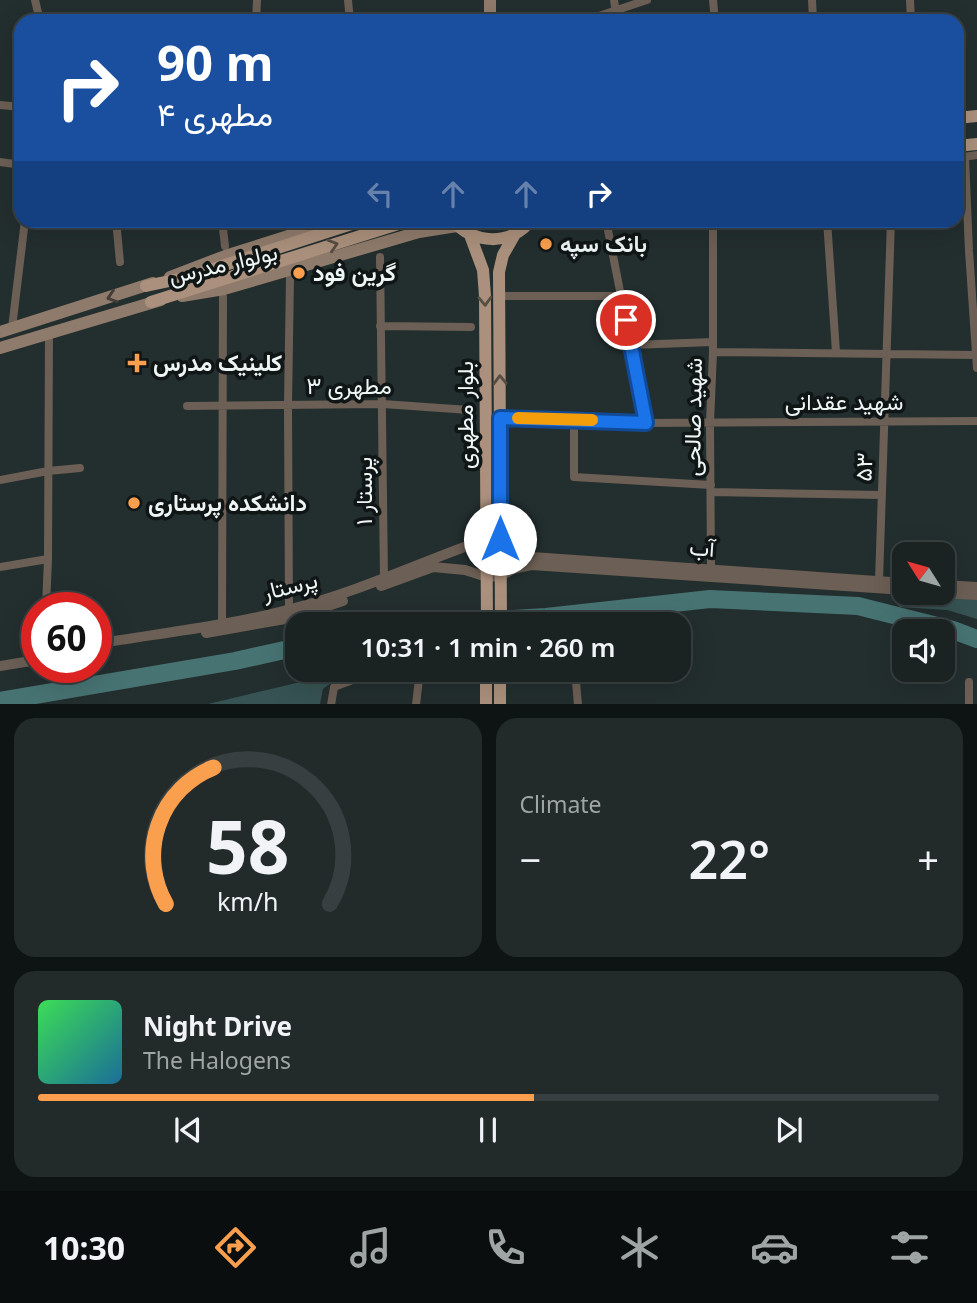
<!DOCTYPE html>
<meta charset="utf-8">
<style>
:root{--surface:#1a2222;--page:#232a2a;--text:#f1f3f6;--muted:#9fa4a5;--line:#383f40;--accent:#fa9f4e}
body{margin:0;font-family:"Noto Sans",Vazirmatn,sans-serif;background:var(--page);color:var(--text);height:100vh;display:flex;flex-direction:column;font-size:26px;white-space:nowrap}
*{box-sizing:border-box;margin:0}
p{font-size:23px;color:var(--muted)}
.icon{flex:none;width:38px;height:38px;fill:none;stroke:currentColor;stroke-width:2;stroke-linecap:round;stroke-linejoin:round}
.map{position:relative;height:704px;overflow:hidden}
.details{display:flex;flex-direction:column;gap:14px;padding:14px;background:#0e1313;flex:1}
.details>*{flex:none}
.banner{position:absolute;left:14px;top:14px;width:950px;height:214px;border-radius:21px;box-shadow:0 7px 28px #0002,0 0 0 2px var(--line);background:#1a4fa0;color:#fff;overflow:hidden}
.needle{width:46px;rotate:307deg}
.controls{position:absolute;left:892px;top:542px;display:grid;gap:14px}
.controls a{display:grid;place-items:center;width:63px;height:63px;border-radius:14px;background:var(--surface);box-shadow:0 7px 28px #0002,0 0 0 2px var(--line);font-size:35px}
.speed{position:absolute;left:21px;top:592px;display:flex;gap:14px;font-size:35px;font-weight:700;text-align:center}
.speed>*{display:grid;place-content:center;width:91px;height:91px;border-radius:50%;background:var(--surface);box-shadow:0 7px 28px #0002,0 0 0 2px var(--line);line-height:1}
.speed .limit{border:10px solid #d22;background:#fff;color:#111}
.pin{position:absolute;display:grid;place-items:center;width:60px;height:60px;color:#fff;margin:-30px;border:4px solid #fff;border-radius:50%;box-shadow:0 2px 7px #0007}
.me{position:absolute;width:77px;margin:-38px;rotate:0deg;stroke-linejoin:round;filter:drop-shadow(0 0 5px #0008)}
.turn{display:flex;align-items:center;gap:24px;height:147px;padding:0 28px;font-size:32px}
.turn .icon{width:91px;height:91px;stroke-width:2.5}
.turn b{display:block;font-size:49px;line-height:60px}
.lanes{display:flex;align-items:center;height:66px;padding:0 28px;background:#0003;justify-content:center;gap:35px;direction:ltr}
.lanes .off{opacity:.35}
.big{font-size:52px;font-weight:600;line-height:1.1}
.details .widget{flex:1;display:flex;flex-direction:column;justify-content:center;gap:10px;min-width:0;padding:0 24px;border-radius:21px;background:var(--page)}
.details .dial{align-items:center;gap:0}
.dial svg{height:182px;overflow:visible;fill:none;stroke:var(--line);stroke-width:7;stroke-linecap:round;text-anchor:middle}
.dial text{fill:var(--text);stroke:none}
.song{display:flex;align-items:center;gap:21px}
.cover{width:84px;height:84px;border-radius:10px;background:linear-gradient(135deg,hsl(130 70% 55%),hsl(200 70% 35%))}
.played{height:7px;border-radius:4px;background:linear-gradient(90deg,var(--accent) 55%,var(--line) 55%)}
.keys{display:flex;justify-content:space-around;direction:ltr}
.heat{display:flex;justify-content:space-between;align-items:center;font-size:38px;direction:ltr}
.details .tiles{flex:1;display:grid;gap:14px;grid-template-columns:1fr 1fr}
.widget:last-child{grid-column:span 2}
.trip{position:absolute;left:285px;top:612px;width:406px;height:70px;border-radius:21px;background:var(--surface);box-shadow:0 7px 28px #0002,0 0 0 2px var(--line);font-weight:600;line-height:70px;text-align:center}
.menu{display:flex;height:112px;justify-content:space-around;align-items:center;background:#0a0e0e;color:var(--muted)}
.menu .icon{width:49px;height:49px}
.menu .selected{color:var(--accent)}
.menu b{font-size:32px;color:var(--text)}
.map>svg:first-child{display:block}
</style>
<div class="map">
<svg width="977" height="705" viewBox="0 0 977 705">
<rect width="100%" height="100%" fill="#232e2e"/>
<path fill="#375353" d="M 897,590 L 905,593 L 941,593 L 977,596 L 977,619 L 947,610 L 900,607 L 895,602 L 894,595 Z
M 347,671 L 323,689 L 320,704 L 208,704 Z"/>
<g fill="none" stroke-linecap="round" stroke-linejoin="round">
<path stroke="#477473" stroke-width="18" d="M 407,625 L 546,617 L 710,599 L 858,606 L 953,630 L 977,639
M 0,701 L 235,661 L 298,647"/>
<path stroke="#6c5f55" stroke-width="8" d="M 35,0 L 40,21
M 348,0 L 350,21
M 614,0 L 617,21
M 713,0 L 715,21
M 812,0 L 813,21
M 910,0 L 911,21
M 256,21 L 257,0
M 584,21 L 647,0
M 0,105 L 21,107
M 965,157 L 969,251 L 977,368
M 957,158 L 977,155
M 0,162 L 21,165
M 116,220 L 120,262
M 222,220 L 225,246
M 294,220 L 294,222
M 606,220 L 646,423
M 827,220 L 836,352
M 380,257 L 384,578
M 499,296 L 622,296
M 380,326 L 471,327
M 12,328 L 25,220
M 631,345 L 713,342
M 713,352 L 976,355
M 187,406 L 383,404 L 469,410
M 501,418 L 646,423 L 977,421
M 574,420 L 574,477 L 711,485
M 0,480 L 48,471 L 80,468
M 711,492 L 882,495
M 0,567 L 48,559
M 711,569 L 710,423 L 713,352 L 713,220
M 879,581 L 891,220
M 46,607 L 48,559 L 49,333
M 289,610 L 288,405 L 290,277
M 222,623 L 223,297
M 575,670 L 578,705
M 331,705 L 334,687 L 379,670
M 416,705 L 420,670
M 969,705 L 969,682"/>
<path stroke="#6c5f55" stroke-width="10" d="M 943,585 L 977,587
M 381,586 L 433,567 L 465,570 L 487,577 L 501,576 L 513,569 L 531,565 L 905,590
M 943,593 L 977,595
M 206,633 L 291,618 L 343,601
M 96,644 C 161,633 227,626 291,609 C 358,592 421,562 486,539 L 501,539 L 514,550 L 532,557 L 905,583
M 0,666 L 37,660"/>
<path stroke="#8f7b6b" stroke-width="12" d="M 490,0 L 490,21
M 170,277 L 225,256 L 339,220
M 182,296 L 224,289 L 419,232 L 457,226
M 0,332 L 153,283
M 0,348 L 161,300"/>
<path stroke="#ab917d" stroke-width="12" d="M 957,118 L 977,116
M 957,146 L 977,144
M 453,220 C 472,245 512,246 531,220
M 470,235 L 483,270 L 485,296 L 487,625
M 146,286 L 188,277 L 364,220
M 151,302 L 411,220
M 501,625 L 499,272 L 503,255 L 515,234
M 486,705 L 486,670
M 500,705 L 500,670"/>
</g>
<defs><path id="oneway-chevron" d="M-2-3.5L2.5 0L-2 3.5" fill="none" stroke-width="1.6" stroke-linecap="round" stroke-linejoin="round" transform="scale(1.75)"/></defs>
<g stroke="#564d44">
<use href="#oneway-chevron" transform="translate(333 245) rotate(-17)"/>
<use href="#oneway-chevron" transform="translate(485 301) rotate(88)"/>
<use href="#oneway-chevron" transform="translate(500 380) rotate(-91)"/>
</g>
<use stroke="#433e37" href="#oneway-chevron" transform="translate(112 297) rotate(162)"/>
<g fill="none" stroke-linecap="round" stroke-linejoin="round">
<g stroke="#114b97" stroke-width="18">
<path id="route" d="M 500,539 L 500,418 L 646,423 L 626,320"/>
</g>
<use href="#route" stroke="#1a73e8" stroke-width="12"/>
<path stroke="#f59e0b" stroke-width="12" d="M 518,418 L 592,420"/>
</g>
<g fill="#fa9f4e" stroke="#101515" stroke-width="2.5">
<circle cx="546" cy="244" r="7"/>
<circle cx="299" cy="273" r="7"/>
<path d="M133.5 352.5h7v7h7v7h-7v7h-7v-7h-7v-7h7z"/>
<circle cx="134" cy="503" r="7"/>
</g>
<g text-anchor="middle" stroke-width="7" stroke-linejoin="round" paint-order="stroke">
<g font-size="23" font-weight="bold" fill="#eef6f5" stroke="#101515" text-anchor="start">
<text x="560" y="252">بانک سپه</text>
<text x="313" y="281">گرین فود</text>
<text x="153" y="371">کلینیک مدرس</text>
<text x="148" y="511">دانشکده پرستاری</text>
</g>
<g font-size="23" fill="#eef6f5" stroke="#101515">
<text transform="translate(223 264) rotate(-13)" y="8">بولوار مدرس</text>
<text x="349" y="394">مطهری ۳</text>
<text x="844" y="410">شهید عقدانی</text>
<text transform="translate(465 415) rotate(-90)" y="8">بلوار مطهری</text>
<text transform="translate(693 417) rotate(-89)" y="8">شهید صالحی</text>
<text transform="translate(864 467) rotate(-88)" y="8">۵۳</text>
<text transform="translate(364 491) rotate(-90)" y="8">پرستار ۱</text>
<text transform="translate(702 548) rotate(4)" y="8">آب</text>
<text transform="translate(290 586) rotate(-14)" y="8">پرستار</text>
</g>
</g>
</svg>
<div class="controls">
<a><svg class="needle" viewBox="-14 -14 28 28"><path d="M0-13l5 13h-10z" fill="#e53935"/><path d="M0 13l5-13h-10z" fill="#9fa4a5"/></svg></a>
<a><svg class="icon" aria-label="sound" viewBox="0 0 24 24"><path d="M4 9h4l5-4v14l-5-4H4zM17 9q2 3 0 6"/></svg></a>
</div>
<div class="speed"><div class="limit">60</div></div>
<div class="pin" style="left:626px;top:320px;background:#d93025"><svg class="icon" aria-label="arrive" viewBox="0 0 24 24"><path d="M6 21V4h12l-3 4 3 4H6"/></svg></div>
<svg class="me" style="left:500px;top:539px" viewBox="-20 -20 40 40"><circle r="19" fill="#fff"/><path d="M0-13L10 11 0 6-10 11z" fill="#1a73e8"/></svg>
<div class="trip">10:31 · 1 min · 260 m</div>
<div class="banner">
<div class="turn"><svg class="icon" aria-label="right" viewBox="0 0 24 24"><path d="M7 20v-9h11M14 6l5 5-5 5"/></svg><div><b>90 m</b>مطهری ۴</div></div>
<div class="lanes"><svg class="icon off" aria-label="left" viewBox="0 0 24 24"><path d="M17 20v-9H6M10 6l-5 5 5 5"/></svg><svg class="icon off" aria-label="ahead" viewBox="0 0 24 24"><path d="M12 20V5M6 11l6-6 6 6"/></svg><svg class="icon off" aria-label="ahead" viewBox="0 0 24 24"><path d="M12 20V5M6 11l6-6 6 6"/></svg><svg class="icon" aria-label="right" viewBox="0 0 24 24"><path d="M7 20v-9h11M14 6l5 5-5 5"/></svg></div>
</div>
</div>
<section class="details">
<div class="tiles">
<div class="widget dial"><svg viewBox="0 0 100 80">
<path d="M14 69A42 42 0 1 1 86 69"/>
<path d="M14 69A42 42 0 0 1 35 9" stroke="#fa9f4e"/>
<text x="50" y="56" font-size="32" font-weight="700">58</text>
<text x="50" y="72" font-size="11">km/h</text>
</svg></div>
<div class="widget"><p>Climate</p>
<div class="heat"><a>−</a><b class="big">22°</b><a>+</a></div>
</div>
<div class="widget">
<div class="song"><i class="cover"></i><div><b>Night Drive</b><p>The Halogens</p></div></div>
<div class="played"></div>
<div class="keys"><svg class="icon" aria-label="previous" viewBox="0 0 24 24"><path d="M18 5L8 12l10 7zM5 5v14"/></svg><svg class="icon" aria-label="pause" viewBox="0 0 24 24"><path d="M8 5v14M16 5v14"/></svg><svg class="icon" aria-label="next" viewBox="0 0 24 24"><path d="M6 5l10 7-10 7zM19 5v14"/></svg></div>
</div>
</div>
</section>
<nav class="menu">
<b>10:30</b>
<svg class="icon selected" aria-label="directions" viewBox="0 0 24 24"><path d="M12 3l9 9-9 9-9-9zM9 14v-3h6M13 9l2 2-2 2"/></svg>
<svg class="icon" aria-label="music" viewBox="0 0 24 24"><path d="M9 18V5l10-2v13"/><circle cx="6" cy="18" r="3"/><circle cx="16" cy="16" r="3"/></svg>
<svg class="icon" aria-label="phone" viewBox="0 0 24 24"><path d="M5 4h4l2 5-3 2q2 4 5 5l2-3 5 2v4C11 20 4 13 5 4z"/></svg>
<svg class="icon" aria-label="climate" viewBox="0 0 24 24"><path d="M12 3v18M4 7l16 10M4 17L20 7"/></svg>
<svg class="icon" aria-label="car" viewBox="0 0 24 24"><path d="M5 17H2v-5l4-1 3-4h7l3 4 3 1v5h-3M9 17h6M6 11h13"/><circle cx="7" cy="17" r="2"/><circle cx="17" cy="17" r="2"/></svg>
<svg class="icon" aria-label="filters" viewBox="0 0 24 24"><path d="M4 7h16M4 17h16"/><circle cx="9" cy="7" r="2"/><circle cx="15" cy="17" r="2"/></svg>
</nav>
